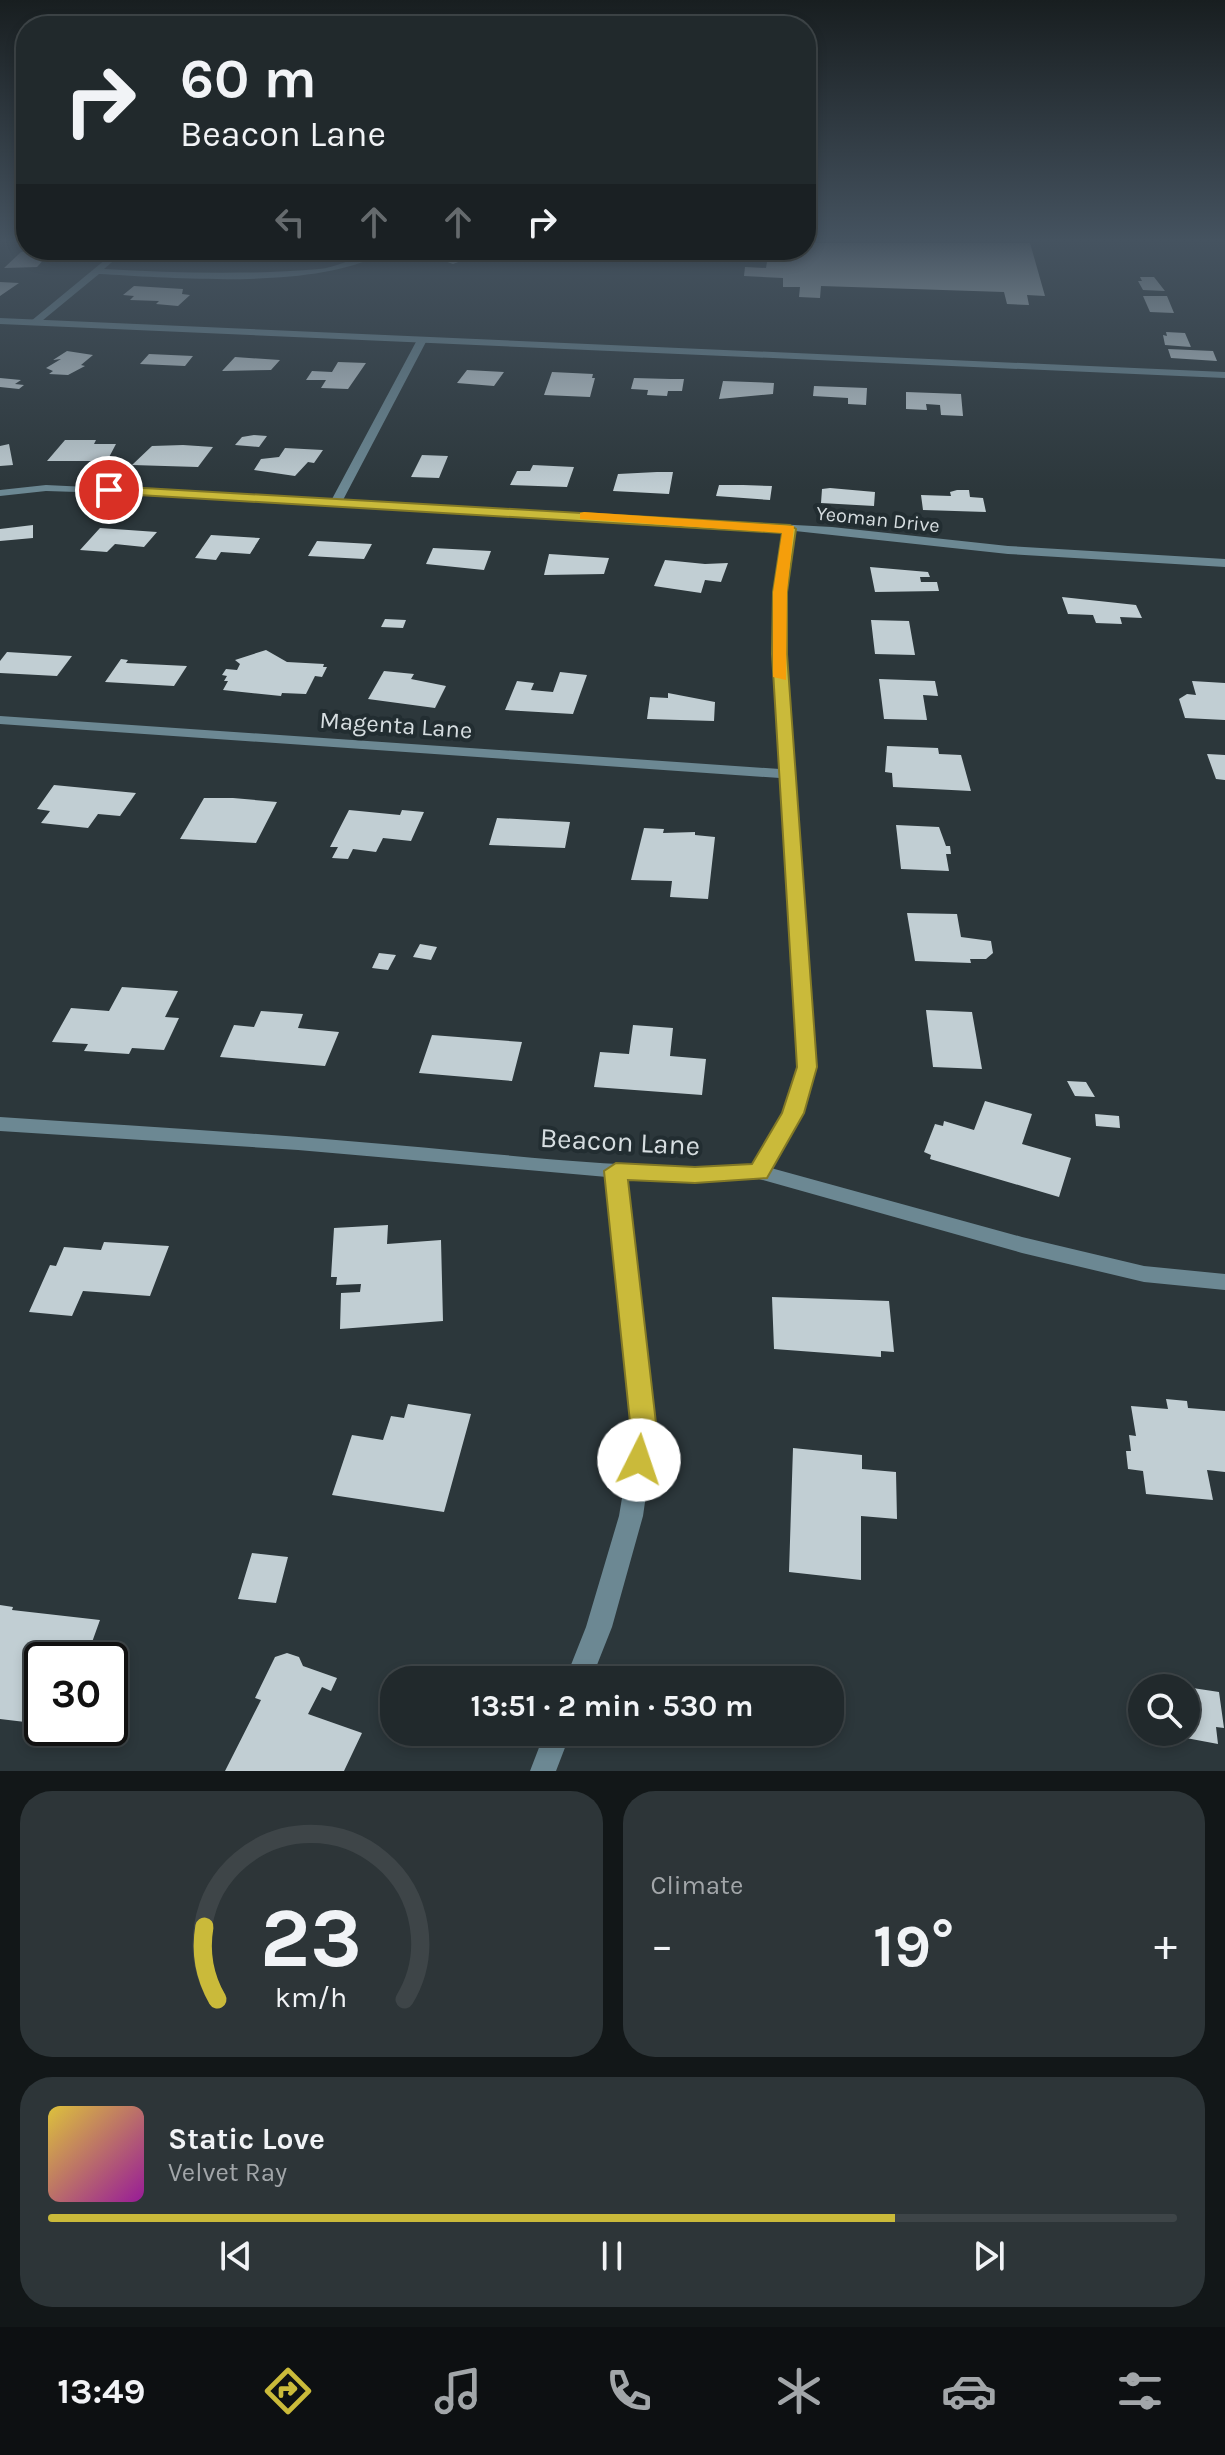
<!DOCTYPE html>
<meta charset="utf-8">
<style>
:root{--surface:#21292c;--page:#2d3538;--text:#f1f3f6;--muted:#a2a6a9;--line:#3e4548;--accent:#caba3a}
body{margin:0;font-family:Karla,sans-serif;background:var(--page);color:var(--text);height:100vh;display:flex;flex-direction:column;font-size:30px;white-space:nowrap}
*{box-sizing:border-box;margin:0}
p{font-size:26px;color:var(--muted)}
.icon{flex:none;width:44px;height:44px;fill:none;stroke:currentColor;stroke-width:2;stroke-linecap:round;stroke-linejoin:round}
.map{position:relative;height:1771px;overflow:hidden}
.details{display:flex;flex-direction:column;gap:20px;padding:20px;background:#121718;flex:1}
.details>*{flex:none}
.hud{position:absolute;left:16px;top:16px;width:800px;height:244px;border-radius:32px;box-shadow:0 4px 12px #0003,0 0 0 2px var(--line);background:#21292c;color:var(--text);overflow:hidden}
.controls{position:absolute;left:1128px;top:1674px;display:grid;gap:16px}
.controls a{display:grid;place-items:center;width:72px;height:72px;border-radius:50%;background:var(--surface);box-shadow:0 4px 12px #0003,0 0 0 2px var(--line);font-size:40px}
.speed{position:absolute;left:24px;top:1642px;display:flex;gap:16px;font-size:40px;font-weight:700;text-align:center}
.speed>*{display:grid;place-content:center;width:104px;height:104px;border-radius:50%;background:var(--surface);box-shadow:0 4px 12px #0003,0 0 0 2px var(--line);line-height:1}
.speed .limit{border:4px solid #111;border-radius:12px;background:#fff;color:#111}
.pin{position:absolute;display:grid;place-items:center;width:68px;height:68px;color:#fff;margin:-34px;border:4px solid #fff;border-radius:50%;box-shadow:0 2px 8px #0007}
.me{position:absolute;width:88px;margin:-44px;rotate:4deg;stroke-linejoin:round;filter:drop-shadow(0 0 6px #0008)}
.turn{display:flex;align-items:center;gap:28px;height:168px;padding:0 32px;font-size:36px}
.turn .icon{width:104px;height:104px;stroke-width:2.5}
.turn b{display:block;font-size:56px;line-height:68px}
.lanes{display:flex;align-items:center;height:76px;padding:0 32px;background:#0003;justify-content:center;gap:40px;direction:ltr}
.lanes .off{opacity:.35}
.big{font-size:60px;font-weight:700;line-height:1.1}
.details .tile{flex:1;display:flex;flex-direction:column;justify-content:center;gap:12px;min-width:0;padding:0 28px;border-radius:32px;background:var(--page)}
.details .dial{align-items:center;gap:0}
.dial svg{height:208px;overflow:visible;fill:none;stroke:var(--line);stroke-width:7;stroke-linecap:round;text-anchor:middle}
.dial text{fill:var(--text);stroke:none}
.song{display:flex;align-items:center;gap:24px}
.cover{width:96px;height:96px;border-radius:12px;background:linear-gradient(135deg,hsl(50 70% 55%),hsl(300 70% 35%))}
.played{height:8px;border-radius:4px;background:linear-gradient(90deg,var(--accent) 75%,var(--line) 75%)}
.keys{display:flex;justify-content:space-around;direction:ltr}
.heat{display:flex;justify-content:space-between;align-items:center;font-size:44px;direction:ltr}
.details .tiles{flex:1;display:grid;gap:20px;grid-template-columns:1fr 1fr}
.tile:last-child{grid-column:span 2}
.trip{position:absolute;left:380px;top:1666px;width:464px;height:80px;border-radius:32px;background:var(--surface);box-shadow:0 4px 12px #0003,0 0 0 2px var(--line);font-weight:700;line-height:80px;text-align:center}
.dock{display:flex;height:128px;justify-content:space-around;align-items:center;background:#0d1012;color:var(--muted)}
.dock .icon{width:56px;height:56px}
.dock .active{color:var(--accent)}
.dock b{font-size:36px;color:var(--text)}
.map>svg:first-child{display:block}
</style>
<div class="map">
<svg width="1225" height="1771" viewBox="0 0 1225 1771">
<rect width="100%" height="100%" fill="#2c373b"/>
<path fill="#c1ced3" d="M 806,243 L 1030,243 L 1045,296 L 1027,295 L 1029,305 L 1007,304 L 1004,292 L 821,286 L 820,298 L 799,297 L 800,287 L 783,287 L 783,278 L 744,276 L 745,267 L 766,268 L 769,250 L 806,250 Z
M 36,250 L 59,251 L 48,255 L 37,267 L 4,268 L 21,252 Z
M 446,250 L 476,250 L 485,252 L 453,264 L 431,256 Z
M 1140,277 L 1154,277 L 1165,291 L 1143,290 L 1138,281 L 1142,281 Z
M 0,282 L 19,283 L 0,296 Z
M 134,286 L 183,289 L 182,294 L 190,295 L 178,306 L 156,304 L 159,301 L 130,300 L 134,296 L 123,295 Z
M 1143,296 L 1167,296 L 1174,313 L 1150,312 Z
M 1166,332 L 1185,333 L 1191,347 L 1165,345 L 1163,335 L 1167,336 Z
M 1168,349 L 1213,351 L 1217,361 L 1171,358 Z
M 67,351 L 93,355 L 81,365 L 85,366 L 68,375 L 49,374 L 53,371 L 46,368 L 61,359 L 53,360 Z
M 149,354 L 193,356 L 185,366 L 140,364 Z
M 235,357 L 280,360 L 271,370 L 222,371 Z
M 338,362 L 366,363 L 348,389 L 321,388 L 326,380 L 306,380 L 312,371 L 332,372 Z
M 467,370 L 504,372 L 494,386 L 457,383 Z
M 552,372 L 593,374 L 592,378 L 595,378 L 590,397 L 544,395 Z
M 0,378 L 21,380 L 15,384 L 24,385 L 19,389 L 0,387 Z
M 634,378 L 671,379 L 684,379 L 682,391 L 668,391 L 667,396 L 647,395 L 648,390 L 631,389 Z
M 723,381 L 774,383 L 773,394 L 719,399 Z
M 814,386 L 867,388 L 866,405 L 848,404 L 848,398 L 813,396 Z
M 906,392 L 961,394 L 963,416 L 941,415 L 940,405 L 926,404 L 927,410 L 906,409 Z
M 254,435 L 267,436 L 259,447 L 235,445 L 242,437 Z
M 65,440 L 96,440 L 94,444 L 116,444 L 107,461 L 47,461 Z
M 9,444 L 13,465 L 0,466 L 0,446 Z
M 183,445 L 213,447 L 198,467 L 132,465 L 152,446 Z
M 285,448 L 323,450 L 314,463 L 308,462 L 295,476 L 254,470 L 261,459 L 279,457 Z
M 422,455 L 448,456 L 439,478 L 411,477 Z
M 533,465 L 574,467 L 567,487 L 510,485 L 517,471 L 530,471 Z
M 657,472 L 673,472 L 669,494 L 613,491 L 618,474 Z
M 719,485 L 743,485 L 772,486 L 770,500 L 716,496 Z
M 830,488 L 875,492 L 874,506 L 821,503 L 822,489 Z
M 957,490 L 969,490 L 970,497 L 983,498 L 986,512 L 923,510 L 921,495 L 951,496 L 950,492 Z
M 33,525 L 33,538 L 0,541 L 0,529 Z
M 100,528 L 157,532 L 144,547 L 115,544 L 107,552 L 80,550 Z
M 211,535 L 260,538 L 250,554 L 221,552 L 216,560 L 195,558 Z
M 317,541 L 372,544 L 364,559 L 308,556 Z
M 433,548 L 491,551 L 484,570 L 426,564 Z
M 549,554 L 609,558 L 604,574 L 544,575 Z
M 665,560 L 705,564 L 728,563 L 721,582 L 705,580 L 701,593 L 654,586 Z
M 870,567 L 928,572 L 930,577 L 920,577 L 921,582 L 937,582 L 939,591 L 875,592 Z
M 1062,597 L 1136,605 L 1142,618 L 1120,617 L 1122,624 L 1096,623 L 1093,615 L 1068,614 Z
M 385,619 L 406,620 L 403,628 L 381,627 Z
M 871,620 L 909,621 L 915,655 L 875,654 Z
M 266,650 L 287,662 L 324,664 L 323,667 L 327,667 L 322,677 L 315,676 L 306,694 L 282,693 L 281,696 L 223,690 L 228,681 L 224,681 L 227,676 L 222,675 L 226,669 L 237,670 L 240,664 L 235,660 Z
M 7,652 L 72,656 L 57,676 L 0,673 L 0,661 Z
M 121,659 L 128,660 L 126,663 L 187,666 L 174,686 L 105,682 Z
M 384,671 L 414,674 L 411,679 L 446,686 L 435,708 L 368,699 Z
M 560,672 L 587,675 L 573,714 L 505,710 L 517,681 L 534,683 L 531,690 L 553,692 Z
M 879,679 L 935,681 L 938,696 L 923,695 L 927,720 L 884,719 Z
M 1192,681 L 1225,683 L 1225,720 L 1185,718 L 1179,699 L 1187,694 L 1196,695 Z
M 668,693 L 715,702 L 714,721 L 647,719 L 650,697 L 668,698 Z
M 887,746 L 938,748 L 939,754 L 961,755 L 971,791 L 893,787 L 892,773 L 885,772 Z
M 1207,754 L 1225,755 L 1225,780 L 1216,779 Z
M 54,785 L 136,793 L 120,816 L 98,814 L 88,828 L 41,823 L 50,811 L 37,809 Z
M 204,798 L 233,798 L 277,802 L 256,843 L 180,839 Z
M 349,810 L 400,815 L 402,810 L 424,812 L 411,841 L 383,838 L 376,852 L 353,849 L 348,859 L 332,858 L 338,847 L 330,847 Z
M 497,818 L 570,822 L 565,848 L 489,845 Z
M 896,825 L 939,827 L 946,846 L 950,846 L 951,854 L 946,854 L 949,871 L 901,869 Z
M 644,828 L 664,829 L 663,833 L 695,832 L 695,835 L 715,837 L 708,899 L 670,897 L 672,881 L 631,880 Z
M 907,913 L 957,914 L 961,937 L 991,941 L 993,953 L 986,959 L 970,959 L 971,963 L 915,961 Z
M 420,944 L 437,947 L 431,960 L 413,957 Z
M 379,953 L 396,955 L 388,970 L 372,968 Z
M 122,987 L 178,991 L 165,1017 L 179,1018 L 164,1050 L 132,1048 L 129,1054 L 84,1051 L 88,1044 L 52,1042 L 71,1008 L 109,1011 Z
M 926,1010 L 972,1012 L 982,1069 L 933,1067 Z
M 261,1011 L 303,1014 L 298,1028 L 339,1032 L 325,1066 L 220,1057 L 234,1025 L 254,1027 Z
M 633,1025 L 673,1028 L 670,1056 L 706,1059 L 702,1095 L 594,1087 L 600,1052 L 629,1054 Z
M 432,1035 L 522,1042 L 512,1081 L 419,1073 Z
M 1067,1081 L 1086,1082 L 1095,1097 L 1075,1096 Z
M 985,1101 L 1032,1114 L 1022,1144 L 1071,1158 L 1059,1197 L 930,1159 L 931,1155 L 924,1152 L 935,1124 L 943,1126 L 944,1121 L 974,1130 Z
M 1095,1114 L 1119,1116 L 1120,1128 L 1096,1126 Z
M 388,1225 L 387,1244 L 441,1240 L 443,1321 L 340,1329 L 341,1293 L 360,1292 L 361,1284 L 336,1285 L 337,1277 L 331,1277 L 334,1228 Z
M 104,1242 L 169,1246 L 150,1296 L 83,1291 L 72,1316 L 29,1312 L 50,1265 L 56,1266 L 64,1247 L 101,1250 Z
M 772,1297 L 889,1301 L 894,1352 L 881,1351 L 881,1357 L 774,1349 Z
M 1166,1399 L 1187,1401 L 1188,1408 L 1225,1411 L 1225,1472 L 1207,1470 L 1213,1500 L 1146,1494 L 1143,1471 L 1128,1469 L 1126,1451 L 1131,1451 L 1129,1435 L 1136,1436 L 1131,1406 L 1168,1409 Z
M 408,1404 L 471,1414 L 444,1512 L 332,1495 L 352,1435 L 383,1440 L 391,1416 L 404,1418 Z
M 793,1448 L 862,1455 L 862,1469 L 896,1472 L 897,1519 L 861,1516 L 861,1580 L 789,1572 Z
M 252,1553 L 288,1557 L 276,1603 L 238,1599 Z
M 0,1605 L 13,1607 L 12,1610 L 100,1620 L 91,1645 L 102,1647 L 97,1660 L 42,1660 L 42,1724 L 0,1719 Z
M 287,1653 L 299,1657 L 303,1666 L 337,1678 L 331,1691 L 322,1687 L 308,1714 L 362,1733 L 344,1771 L 225,1771 L 261,1700 L 255,1698 L 275,1657 Z
M 1186,1687 L 1219,1692 L 1224,1728 L 1216,1727 L 1218,1744 L 1186,1738 Z"/>
<g fill="none" stroke-linecap="round" stroke-linejoin="round">
<path fill="#6c8893" fill-rule="evenodd" d="M 117,250 L 126,250 L 104,269 C 176,273 247,275 319,269 C 343,267 364,250 389,250 C 321,291 178,278 99,274 L 37,325 L 31,325 L 31,321 Z
M 422,337 L 427,340 L 343,500 L 832,527 L 1008,546 L 1225,559 L 1225,567 L 1008,554 L 795,531 L 786,592 L 786,654 L 816,1067 L 802,1113 L 771,1168 L 1022,1237 L 1144,1266 L 1225,1274 L 1225,1290 L 1144,1282 L 1022,1253 L 759,1179 L 695,1182 L 627,1179 L 655,1432 L 643,1516 L 612,1627 L 591,1680 L 565,1680 L 586,1627 L 619,1516 L 633,1432 L 607,1177 L 298,1150 L 0,1131 L 0,1117 C 132,1126 263,1133 395,1145 C 514,1155 634,1171 753,1165 L 784,1113 L 798,1067 L 780,778 L 0,724 L 0,716 L 780,769 L 772,654 L 774,592 L 784,531 L 109,493 L 46,491 L 0,496 L 0,490 L 46,485 L 332,499 L 417,340 Z
M 545,1732 L 571,1732 L 556,1771 L 530,1771 Z"/>
<path fill="#6c8893" fill-rule="evenodd" d="M 0,318 L 1225,372 L 1225,378 L 0,324 Z"/>
</g>
<linearGradient id="sky" x2="0" y2="1"><stop stop-color="#181e20"/><stop offset="0.49" stop-color="#455360"/><stop offset="1" stop-color="#455360" stop-opacity="0"/></linearGradient>
<rect width="1225" height="491" fill="url(#sky)"/>
<path fill="#caba3a" stroke="#837926" stroke-width="2" d="M 109,486 L 790,525 L 796,529 L 787,592 L 787,654 L 817,1067 L 804,1113 L 767,1178 L 695,1183 L 628,1180 L 657,1432 L 649,1468 L 639,1471 L 630,1468 L 626,1460 L 631,1432 L 604,1171 L 616,1163 L 695,1167 L 752,1164 L 782,1113 L 797,1067 L 772,654 L 773,592 L 782,533 L 105,493 L 103,490 Z"/>
<path fill="#f59e0b" d="M 584,512 L 794,526 L 787,592 L 786,680 L 773,677 L 773,592 L 782,533 L 580,519 L 580,513 Z"/>
<g text-anchor="middle" stroke-width="8" stroke-linejoin="round" paint-order="stroke">
<g font-size="20" fill="#d6dde0" stroke="#222d31">
<text transform="translate(878 519) rotate(6)" y="7">Yeoman Drive</text>
</g>
<g font-size="24" fill="#d6dde0" stroke="#222d31">
<text transform="translate(396 725) rotate(4)" y="8">Magenta Lane</text>
</g>
<g font-size="28" fill="#d6dde0" stroke="#222d31">
<text transform="translate(620 1141) rotate(3)" y="10">Beacon Lane</text>
</g>
</g>
</svg>
<div class="controls">
<a><svg class="icon" aria-label="search" viewBox="0 0 24 24"><circle cx="10" cy="10" r="6"/><path d="M15 15l6 6"/></svg></a>
</div>
<div class="speed"><div class="limit">30</div></div>
<div class="pin" style="left:109px;top:490px;background:#d93025"><svg class="icon" aria-label="arrive" viewBox="0 0 24 24"><path d="M6 21V4h12l-3 4 3 4H6"/></svg></div>
<svg class="me" style="left:639px;top:1460px" viewBox="-20 -20 40 40"><circle r="19" fill="#fff"/><path d="M0-13L10 11 0 6-10 11z" fill="#caba3a"/></svg>
<div class="trip">13:51 · 2 min · 530 m</div>
<div class="hud">
<div class="turn"><svg class="icon" aria-label="right" viewBox="0 0 24 24"><path d="M7 20v-9h11M14 6l5 5-5 5"/></svg><div><b>60 m</b>Beacon Lane</div></div>
<div class="lanes"><svg class="icon off" aria-label="left" viewBox="0 0 24 24"><path d="M17 20v-9H6M10 6l-5 5 5 5"/></svg><svg class="icon off" aria-label="ahead" viewBox="0 0 24 24"><path d="M12 20V5M6 11l6-6 6 6"/></svg><svg class="icon off" aria-label="ahead" viewBox="0 0 24 24"><path d="M12 20V5M6 11l6-6 6 6"/></svg><svg class="icon" aria-label="right" viewBox="0 0 24 24"><path d="M7 20v-9h11M14 6l5 5-5 5"/></svg></div>
</div>
</div>
<section class="details">
<div class="tiles">
<div class="tile dial"><svg viewBox="0 0 100 80">
<path d="M14 69A42 42 0 1 1 86 69"/>
<path d="M14 69A42 42 0 0 1 9 41" stroke="#caba3a"/>
<text x="50" y="56" font-size="32" font-weight="700">23</text>
<text x="50" y="72" font-size="11">km/h</text>
</svg></div>
<div class="tile"><p>Climate</p>
<div class="heat"><a>−</a><b class="big">19°</b><a>+</a></div>
</div>
<div class="tile">
<div class="song"><i class="cover"></i><div><b>Static Love</b><p>Velvet Ray</p></div></div>
<div class="played"></div>
<div class="keys"><svg class="icon" aria-label="previous" viewBox="0 0 24 24"><path d="M18 5L8 12l10 7zM5 5v14"/></svg><svg class="icon" aria-label="pause" viewBox="0 0 24 24"><path d="M8 5v14M16 5v14"/></svg><svg class="icon" aria-label="next" viewBox="0 0 24 24"><path d="M6 5l10 7-10 7zM19 5v14"/></svg></div>
</div>
</div>
</section>
<nav class="dock">
<b>13:49</b>
<svg class="icon active" aria-label="directions" viewBox="0 0 24 24"><path d="M12 3l9 9-9 9-9-9zM9 14v-3h6M13 9l2 2-2 2"/></svg>
<svg class="icon" aria-label="music" viewBox="0 0 24 24"><path d="M9 18V5l10-2v13"/><circle cx="6" cy="18" r="3"/><circle cx="16" cy="16" r="3"/></svg>
<svg class="icon" aria-label="phone" viewBox="0 0 24 24"><path d="M5 4h4l2 5-3 2q2 4 5 5l2-3 5 2v4C11 20 4 13 5 4z"/></svg>
<svg class="icon" aria-label="climate" viewBox="0 0 24 24"><path d="M12 3v18M4 7l16 10M4 17L20 7"/></svg>
<svg class="icon" aria-label="car" viewBox="0 0 24 24"><path d="M5 17H2v-5l4-1 3-4h7l3 4 3 1v5h-3M9 17h6M6 11h13"/><circle cx="7" cy="17" r="2"/><circle cx="17" cy="17" r="2"/></svg>
<svg class="icon" aria-label="filters" viewBox="0 0 24 24"><path d="M4 7h16M4 17h16"/><circle cx="9" cy="7" r="2"/><circle cx="15" cy="17" r="2"/></svg>
</nav>
